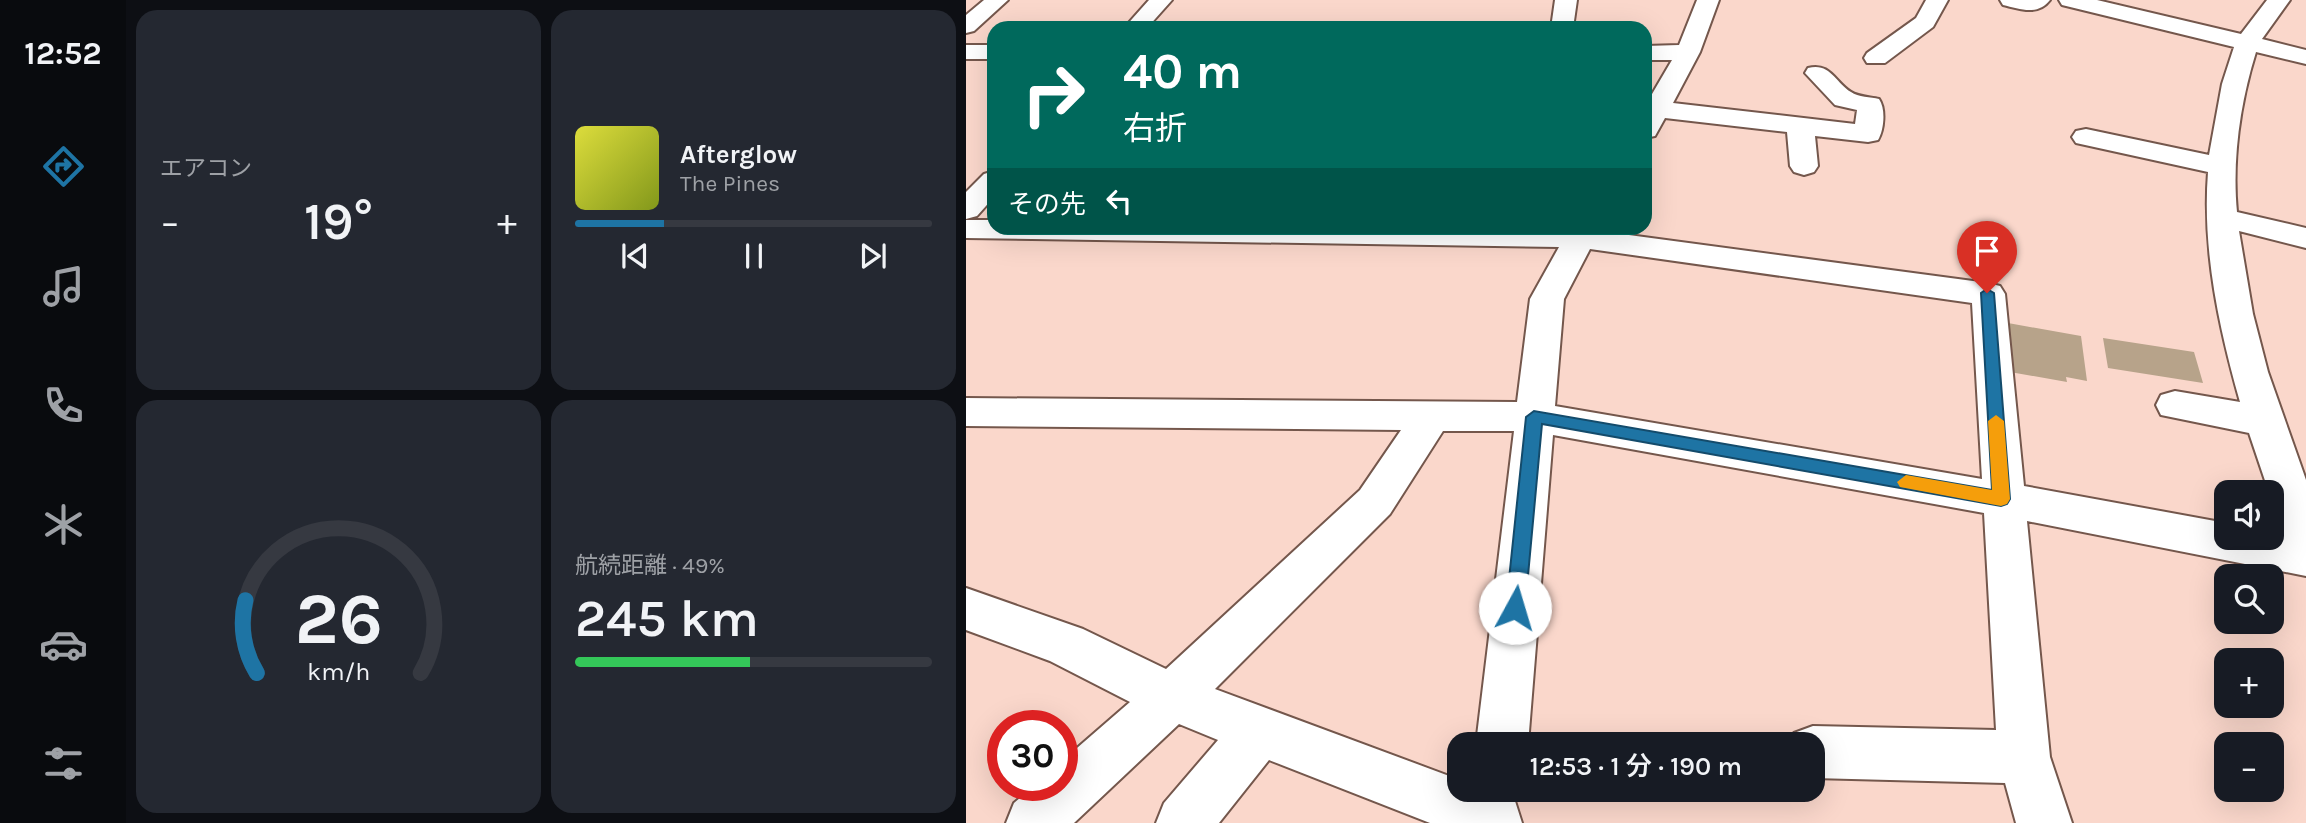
<!DOCTYPE html>
<html lang="ja">
<meta charset="utf-8">
<style>
:root{--surface:#171b24;--page:#242831;--text:#f1f3f6;--muted:#9ea1a6;--line:#363941;--accent:#1e74a4}
body{margin:0;font-family:Karla,"Noto Sans JP",sans-serif;background:var(--page);color:var(--text);height:100vh;display:flex;flex-direction:column;font-size:26px;white-space:nowrap}
*{box-sizing:border-box;margin:0}
p{font-size:23px;color:var(--muted)}
.icon{flex:none;width:38px;height:38px;fill:none;stroke:currentColor;stroke-width:2;stroke-linecap:round;stroke-linejoin:round}
.map{position:relative;flex:1;overflow:hidden}
.panel{display:flex;flex-direction:column;gap:10px;padding:10px;background:#0d0f14;width:840px}
.panel>*{flex:none}
.guide{position:absolute;left:21px;top:21px;width:665px;height:214px;border-radius:21px;box-shadow:0 7px 28px #0002;background:#00695c;color:#fff;overflow:hidden}
.fabs{position:absolute;left:1248px;top:480px;display:grid;gap:14px}
.fabs a{display:grid;place-items:center;width:70px;height:70px;border-radius:14px;background:var(--surface);box-shadow:0 7px 28px #0002;font-size:35px}
.speed{position:absolute;left:21px;top:710px;display:flex;gap:14px;font-size:35px;font-weight:700;text-align:center}
.speed>*{display:grid;place-content:center;width:91px;height:91px;border-radius:50%;background:var(--surface);box-shadow:0 7px 28px #0002;line-height:1}
.speed .limit{border:10px solid #d22;background:#fff;color:#111}
.pin{position:absolute;display:grid;place-items:center;width:60px;height:60px;color:#fff;margin:-72px -30px;border-radius:50% 50% 50% 0;rotate:-45deg;box-shadow:0 0 7px #0007}
.pin .icon{rotate:45deg}
.me{position:absolute;width:77px;margin:-38px;rotate:6deg;stroke-linejoin:round;filter:drop-shadow(0 0 5px #0008)}
.turn{display:flex;align-items:center;gap:24px;height:147px;padding:0 21px;font-size:32px}
.turn .icon{width:91px;height:91px;stroke-width:2.5}
.turn b{display:block;font-size:49px;line-height:60px}
.then{display:flex;align-items:center;height:66px;padding:0 21px;background:#0003;gap:14px;font-size:26px}
.big{font-size:52px;font-weight:600;line-height:1.1}
.panel .tile{flex:1;display:flex;flex-direction:column;justify-content:center;gap:10px;min-width:0;padding:0 24px;border-radius:21px;background:var(--page)}
.panel .dial{align-items:center;gap:0}
.dial svg{height:182px;overflow:visible;fill:none;stroke:var(--line);stroke-width:7;stroke-linecap:round;text-anchor:middle}
.dial text{fill:var(--text);stroke:none}
.song{display:flex;align-items:center;gap:21px}
.cover{width:84px;height:84px;border-radius:10px;background:linear-gradient(135deg,hsl(60 70% 55%),hsl(70 70% 35%))}
.played{height:7px;border-radius:4px;background:linear-gradient(90deg,var(--accent) 25%,var(--line) 25%)}
.keys{display:flex;justify-content:space-around;direction:ltr}
.heat{display:flex;justify-content:space-between;align-items:center;font-size:38px;direction:ltr}
.charge{height:10px;border-radius:5px;background:linear-gradient(90deg,#34c759 49%,var(--line) 0)}
.panel .tiles{flex:1;display:grid;gap:10px;grid-template-columns:repeat(2,1fr)}
.trip{position:absolute;left:481px;top:732px;width:378px;height:70px;border-radius:21px;background:var(--surface);box-shadow:0 7px 28px #0002;font-weight:600;line-height:70px;text-align:center}
main{display:flex;flex:1;min-height:0}
.menu{display:flex;flex-direction:column;width:126px;justify-content:space-around;align-items:center;background:#090b0e;color:var(--muted)}
.menu .icon{width:49px;height:49px}
.menu .selected{color:var(--accent)}
.menu b{font-size:32px;color:var(--text)}
.map>svg:first-child{display:block}
</style>
<main>
<nav class="menu">
<b>12:52</b>
<svg class="icon selected" aria-label="directions" viewBox="0 0 24 24"><path d="M12 3l9 9-9 9-9-9zM9 14v-3h6M13 9l2 2-2 2"/></svg>
<svg class="icon" aria-label="music" viewBox="0 0 24 24"><path d="M9 18V5l10-2v13"/><circle cx="6" cy="18" r="3"/><circle cx="16" cy="16" r="3"/></svg>
<svg class="icon" aria-label="phone" viewBox="0 0 24 24"><path d="M5 4h4l2 5-3 2q2 4 5 5l2-3 5 2v4C11 20 4 13 5 4z"/></svg>
<svg class="icon" aria-label="climate" viewBox="0 0 24 24"><path d="M12 3v18M4 7l16 10M4 17L20 7"/></svg>
<svg class="icon" aria-label="car" viewBox="0 0 24 24"><path d="M5 17H2v-5l4-1 3-4h7l3 4 3 1v5h-3M9 17h6M6 11h13"/><circle cx="7" cy="17" r="2"/><circle cx="17" cy="17" r="2"/></svg>
<svg class="icon" aria-label="filters" viewBox="0 0 24 24"><path d="M4 7h16M4 17h16"/><circle cx="9" cy="7" r="2"/><circle cx="15" cy="17" r="2"/></svg>
</nav>
<section class="panel">
<div class="tiles">
<div class="tile"><p>エアコン</p>
<div class="heat"><a>−</a><b class="big">19°</b><a>+</a></div>
</div>
<div class="tile">
<div class="song"><i class="cover"></i><div><b>Afterglow</b><p>The Pines</p></div></div>
<div class="played"></div>
<div class="keys"><svg class="icon" aria-label="previous" viewBox="0 0 24 24"><path d="M18 5L8 12l10 7zM5 5v14"/></svg><svg class="icon" aria-label="pause" viewBox="0 0 24 24"><path d="M8 5v14M16 5v14"/></svg><svg class="icon" aria-label="next" viewBox="0 0 24 24"><path d="M6 5l10 7-10 7zM19 5v14"/></svg></div>
</div>
<div class="tile dial"><svg viewBox="0 0 100 80">
<path d="M14 69A42 42 0 1 1 86 69"/>
<path d="M14 69A42 42 0 0 1 9 37" stroke="#1e74a4"/>
<text x="50" y="56" font-size="32" font-weight="700">26</text>
<text x="50" y="72" font-size="11">km/h</text>
</svg></div>
<div class="tile"><p>航続距離 · 49%</p><b class="big">245 km</b><div class="charge"></div></div>
</div>
</section>
<div class="map">
<svg width="1340" height="823" viewBox="0 0 1340 823">
<rect width="100%" height="100%" fill="#fad7cb"/>
<path fill="#b7a38a" d="M 1042,323 L 1115,336 L 1121,381 L 1100,377 L 1101,382 L 1044,372 Z
M 1137,338 L 1228,352 L 1237,383 L 1142,368 Z"/>
<g fill="none" stroke-linecap="round" stroke-linejoin="round">
<g stroke="#74574c" stroke-width="4">
<path id="minor" d="M 18,0 L 42,0 L 8,31 L 0,33 L 0,15 Z
M 183,0 L 206,0 L 181,28 L 158,28 Z
M 589,0 L 611,0 L 607,28 L 585,28 Z
M 731,0 L 753,0 L 734,52 L 707,103 L 889,124 L 891,110 L 869,105 L 839,73 L 842,68 C 864,62 869,82 885,92 C 892,97 905,97 913,99 C 920,109 918,130 912,140 L 902,142 L 849,136 L 852,166 L 848,172 L 838,175 L 828,172 L 824,166 L 821,132 L 699,118 L 689,136 L 679,138 L 679,106 L 706,60 L 679,60 L 679,46 L 713,45 Z
M 960,0 L 982,0 L 967,27 L 919,63 L 901,63 L 898,58 L 901,53 L 950,18 Z
M 1034,0 L 1084,0 C 1072,16 1054,9 1037,5 Z
M 1093,0 L 1131,0 L 1275,34 L 1301,0 L 1324,0 L 1296,39 L 1340,50 L 1340,64 L 1290,52 C 1274,103 1266,160 1271,212 L 1340,228 L 1340,248 L 1273,231 L 1287,314 L 1302,372 L 1340,480 L 1340,576 L 1061,521 L 1084,757 L 1106,823 L 1050,823 L 1039,783 L 847,778 L 847,744 L 824,744 L 828,733 L 847,726 L 1030,730 L 1018,513 L 587,435 L 562,744 L 510,744 L 548,431 L 477,431 L 424,514 L 249,689 L 494,780 L 494,789 L 518,789 L 549,801 L 556,823 L 464,823 L 303,760 L 253,823 L 190,823 L 198,803 L 252,740 L 213,724 L 108,823 L 40,823 L 48,803 L 68,786 L 96,786 L 96,761 L 164,702 L 84,661 L 0,630 L 0,588 L 117,629 L 200,669 L 394,490 L 435,430 L 0,426 L 0,398 L 551,402 L 564,299 L 593,247 L 0,238 L 0,220 L 28,220 L 28,228 L 634,228 L 633,231 L 1022,283 L 1034,286 L 1039,294 L 1058,486 L 1260,523 L 1260,537 L 1306,537 L 1306,532 L 1317,534 L 1283,433 L 1195,415 L 1190,405 L 1195,395 L 1209,391 L 1274,402 C 1253,328 1236,250 1242,172 L 1110,143 L 1106,137 L 1110,131 L 1120,129 L 1243,155 L 1256,84 L 1268,47 L 1096,5 ZM 624,249 L 1006,303 L 1016,479 L 589,406 L 598,299 Z
M 0,45 L 28,45 L 28,59 L 0,59 Z
M 28,171 L 28,197 L 11,216 L 0,219 L 0,192 L 18,174 Z"/>
</g>
<use href="#minor" fill="#fff" fill-rule="evenodd"/>
</g>
<path fill="#1e74a4" stroke="#144b6b" stroke-width="2" d="M 1021,289 L 1028,293 L 1044,499 L 1041,504 L 1035,506 L 576,424 L 559,608 L 556,614 L 549,616 L 543,614 L 540,608 L 560,417 L 568,411 L 1026,490 L 1015,293 Z"/>
<path fill="#f59e0b" d="M 1030,415 L 1038,421 L 1044,499 L 1041,504 L 1035,506 L 934,487 L 931,482 L 940,475 L 1026,490 L 1022,421 Z"/>
</svg>
<div class="fabs">
<a><svg class="icon" aria-label="sound" viewBox="0 0 24 24"><path d="M4 9h4l5-4v14l-5-4H4zM17 9q2 3 0 6"/></svg></a>
<a><svg class="icon" aria-label="search" viewBox="0 0 24 24"><circle cx="10" cy="10" r="6"/><path d="M15 15l6 6"/></svg></a>
<a>+</a>
<a>−</a>
</div>
<div class="speed"><div class="limit">30</div></div>
<div class="pin" style="left:1021px;top:293px;background:#d93025"><svg class="icon" aria-label="arrive" viewBox="0 0 24 24"><path d="M6 21V4h12l-3 4 3 4H6"/></svg></div>
<svg class="me" style="left:549px;top:608px" viewBox="-20 -20 40 40"><circle r="19" fill="#fff"/><path d="M0-13L10 11 0 6-10 11z" fill="#1e74a4"/></svg>
<div class="trip">12:53 · 1 分 · 190 m</div>
<div class="guide">
<div class="turn"><svg class="icon" aria-label="right" viewBox="0 0 24 24"><path d="M7 20v-9h11M14 6l5 5-5 5"/></svg><div><b>40 m</b>右折</div></div>
<div class="then">その先<svg class="icon" aria-label="left" viewBox="0 0 24 24"><path d="M17 20v-9H6M10 6l-5 5 5 5"/></svg></div>
</div>
</div>
</main>
